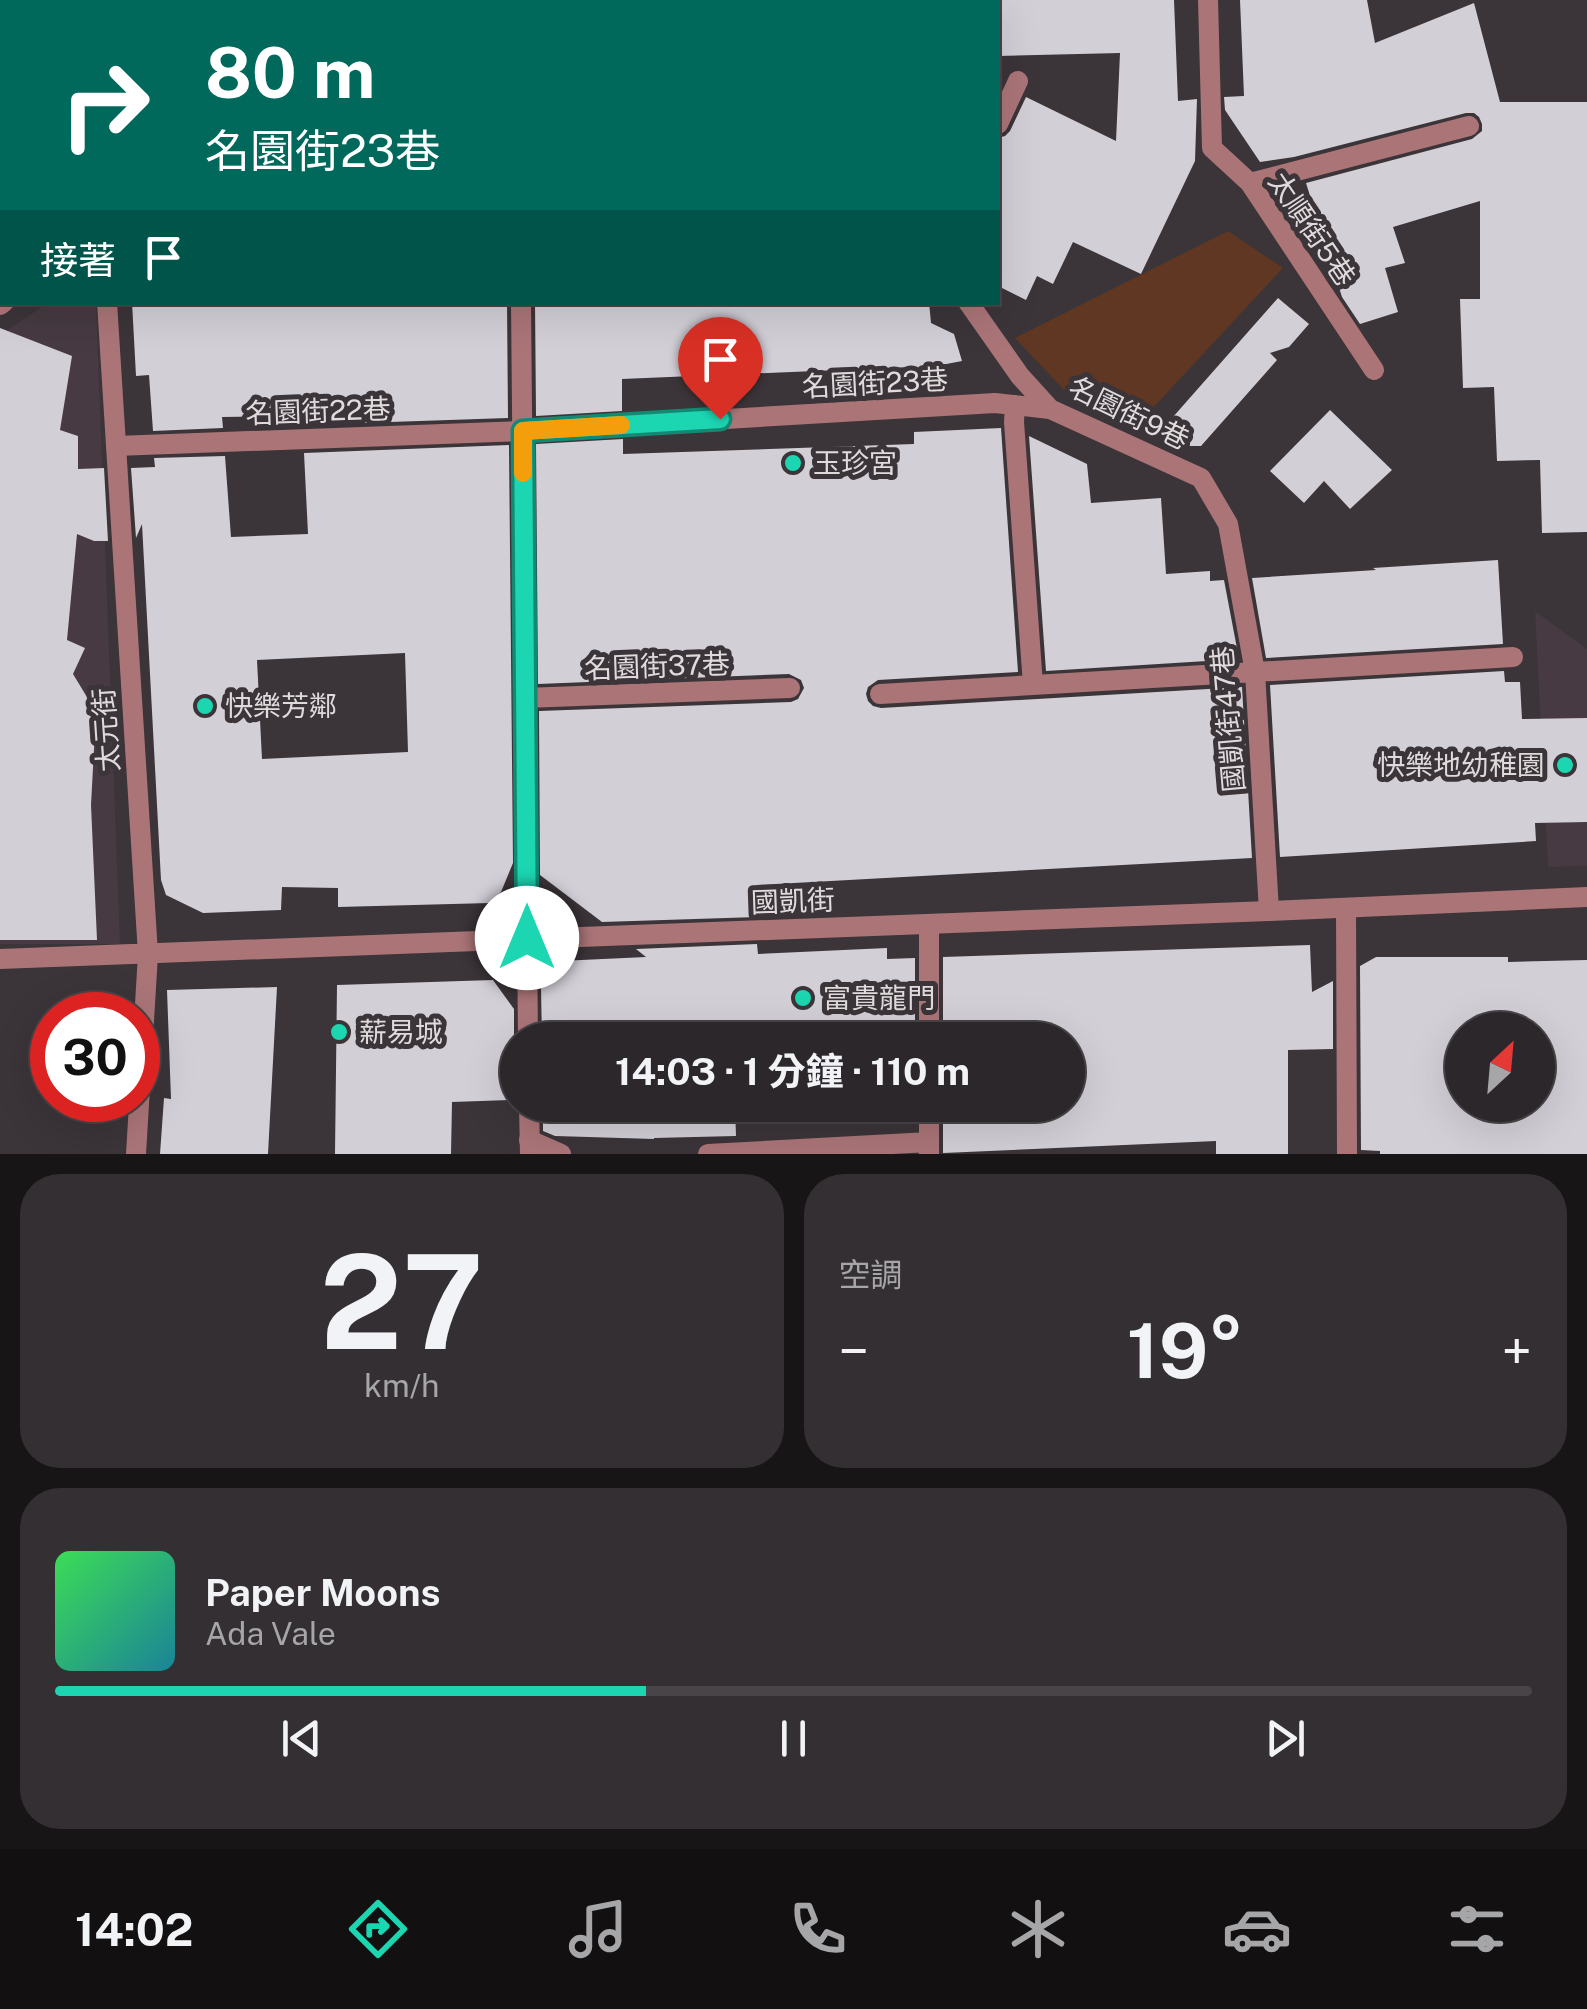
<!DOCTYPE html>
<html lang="zh-TW">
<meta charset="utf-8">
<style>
:root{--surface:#2c272a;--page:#342f32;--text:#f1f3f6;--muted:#a6a5a8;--line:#484447;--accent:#1cd5b1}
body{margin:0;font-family:"Public Sans","Noto Sans TC",sans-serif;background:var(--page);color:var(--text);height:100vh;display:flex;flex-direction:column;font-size:38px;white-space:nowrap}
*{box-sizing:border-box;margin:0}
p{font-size:32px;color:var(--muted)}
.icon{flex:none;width:55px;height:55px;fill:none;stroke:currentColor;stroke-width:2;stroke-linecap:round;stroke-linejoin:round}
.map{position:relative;height:1154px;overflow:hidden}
.details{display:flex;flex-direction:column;gap:20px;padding:20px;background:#181517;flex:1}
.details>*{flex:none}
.guide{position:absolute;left:0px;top:0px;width:1000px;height:305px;box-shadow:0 10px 40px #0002,0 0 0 2px var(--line);background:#00695c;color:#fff;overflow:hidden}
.needle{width:65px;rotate:26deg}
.controls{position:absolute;left:1445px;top:1012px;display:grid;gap:20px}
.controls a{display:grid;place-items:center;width:110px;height:110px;border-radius:50%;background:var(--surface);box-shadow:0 10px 40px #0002,0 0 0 2px var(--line);font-size:50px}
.speed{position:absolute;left:30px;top:992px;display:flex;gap:20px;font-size:50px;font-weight:700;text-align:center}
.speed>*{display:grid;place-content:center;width:130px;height:130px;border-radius:50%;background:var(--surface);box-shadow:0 10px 40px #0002,0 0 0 2px var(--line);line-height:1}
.speed .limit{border:15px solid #d22;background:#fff;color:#111}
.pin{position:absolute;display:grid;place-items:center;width:85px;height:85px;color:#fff;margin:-102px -42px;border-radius:50% 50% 50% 0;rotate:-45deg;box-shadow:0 0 10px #0007}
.pin .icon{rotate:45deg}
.me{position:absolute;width:110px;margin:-55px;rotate:0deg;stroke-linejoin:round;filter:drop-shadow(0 0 8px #0008)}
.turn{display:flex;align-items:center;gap:35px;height:210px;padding:0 40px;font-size:45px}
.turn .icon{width:130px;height:130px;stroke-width:2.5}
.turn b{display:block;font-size:70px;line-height:85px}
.then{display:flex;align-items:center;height:95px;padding:0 40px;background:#0003;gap:20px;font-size:38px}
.big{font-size:75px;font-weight:700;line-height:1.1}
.details .widget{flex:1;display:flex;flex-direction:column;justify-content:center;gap:15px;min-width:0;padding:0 35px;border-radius:40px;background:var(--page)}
.details .dial{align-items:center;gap:0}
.dial b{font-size:130px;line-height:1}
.song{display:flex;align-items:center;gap:30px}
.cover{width:120px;height:120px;border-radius:15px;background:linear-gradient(135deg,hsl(130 70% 55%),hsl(190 70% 35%))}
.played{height:10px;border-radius:5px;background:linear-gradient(90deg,var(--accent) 40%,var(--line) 40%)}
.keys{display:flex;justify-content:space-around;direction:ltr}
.heat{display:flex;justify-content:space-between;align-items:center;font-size:55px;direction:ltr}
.details .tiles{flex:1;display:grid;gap:20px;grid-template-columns:1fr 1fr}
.widget:last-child{grid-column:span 2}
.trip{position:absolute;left:500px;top:1022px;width:585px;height:100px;border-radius:50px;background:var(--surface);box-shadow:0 10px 40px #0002,0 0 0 2px var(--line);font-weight:700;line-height:100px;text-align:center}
.tab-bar{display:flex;height:160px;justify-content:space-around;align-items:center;background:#121011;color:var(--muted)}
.tab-bar .icon{width:70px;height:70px}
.tab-bar .on{color:var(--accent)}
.tab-bar b{font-size:45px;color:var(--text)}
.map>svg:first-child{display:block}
</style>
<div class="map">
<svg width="1587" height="1154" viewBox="0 0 1587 1154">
<rect width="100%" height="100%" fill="#3b3438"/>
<path fill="#473a42" d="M 179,0 L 374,0 L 370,2 L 155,2 Z
M 48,303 L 96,303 L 120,944 L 0,944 L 0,335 Z
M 1535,611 L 1587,649 L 1587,866 L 1548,867 Z"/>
<path fill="#5f3722" d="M 1228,231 L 1283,268 L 1137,425 L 1064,390 L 1015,338 Z"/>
<path fill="#d3cfd7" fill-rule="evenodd" d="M 998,0 L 1174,0 L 1178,101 L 1197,99 L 1195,161 L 1141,274 L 1073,242 L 1053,284 L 1037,276 L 1026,300 L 998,286 L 998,138 L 1005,136 L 1010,131 L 1026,97 L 1116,141 L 1120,53 L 998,56 Z
M 1240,0 L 1367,0 L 1375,43 L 1474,3 L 1500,102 L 1587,102 L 1587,532 L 1542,533 L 1540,460 L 1497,461 L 1494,387 L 1463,388 L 1460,299 L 1480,299 L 1480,201 L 1393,227 L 1405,263 L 1385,268 L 1398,312 L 1360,324 L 1342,297 L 1306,183 L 1472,139 L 1482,131 L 1482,124 L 1479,117 L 1474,113 L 1466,113 L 1294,157 L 1260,162 L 1225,110 L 1224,97 L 1244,96 Z
M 1278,298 L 1309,324 L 1289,347 L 1270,353 L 1277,360 L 1201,446 L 1188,446 L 1165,426 Z
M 132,302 L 507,302 L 508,418 L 302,425 L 302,416 L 222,417 L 223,428 L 153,431 L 149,375 L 136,376 Z
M 535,302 L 620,302 L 620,306 L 707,302 L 929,302 L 931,323 L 954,334 L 962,361 L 910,371 L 910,367 L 622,379 L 622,411 L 536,416 Z
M 0,328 L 72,356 L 60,430 L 78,436 L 78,469 L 104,468 L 108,541 L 94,541 L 77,534 L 67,640 L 85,648 L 73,674 L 96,712 L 91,805 L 97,940 L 0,940 Z
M 1330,410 L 1392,470 L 1350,509 L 1324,481 L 1304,503 L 1270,471 Z
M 1001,428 L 1018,672 L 878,680 L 868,687 L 866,694 L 868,701 L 873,706 L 881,708 L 1242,687 L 1252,858 L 757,885 L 757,917 L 602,922 L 540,875 L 539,711 L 791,702 L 798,699 L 804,688 L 801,680 L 789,674 L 538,684 L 536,444 L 623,439 L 623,454 L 914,444 L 914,432 Z
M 1029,436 L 1087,464 L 1091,503 L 1161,498 L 1166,574 L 1210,571 L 1210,581 L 1224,580 L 1239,659 L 1046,671 Z
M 509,445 L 513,863 L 501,892 L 490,903 L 338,907 L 338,888 L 282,887 L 281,910 L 203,913 L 166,895 L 161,880 L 142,524 L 136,538 L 131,468 L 155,467 L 154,458 L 225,456 L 231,537 L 308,534 L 304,453 ZM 405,653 L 408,752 L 262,759 L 257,660 Z
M 1498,560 L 1503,644 L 1266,658 L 1252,578 L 1376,570 L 1373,568 Z
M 1504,671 L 1505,682 L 1520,682 L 1522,719 L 1587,718 L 1587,822 L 1535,823 L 1536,841 L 1280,857 L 1270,685 Z
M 757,944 L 758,954 L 887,948 L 887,959 L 915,958 L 915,1040 L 542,1040 L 541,988 L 560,961 L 646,957 L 636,949 Z
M 1310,945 L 1312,992 L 1333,981 L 1333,1049 L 1288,1050 L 1288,1154 L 1216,1154 L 1216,1141 L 943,1153 L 943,1105 L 1068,1105 L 1068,1040 L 943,1040 L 943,957 Z
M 1376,957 L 1508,957 L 1508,962 L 1587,960 L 1587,1154 L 1380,1154 L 1380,1151 L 1361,1150 L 1360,966 ZM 1462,1030 L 1538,1030 L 1538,1105 L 1462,1105 Z
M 493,980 L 514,1009 L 514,1040 L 509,1040 L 512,1100 L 452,1102 L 451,1154 L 335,1154 L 337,985 Z
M 277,987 L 268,1154 L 160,1154 L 164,1098 L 171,1099 L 167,990 Z
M 543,1105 L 735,1105 L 736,1136 L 654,1138 L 654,1139 L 555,1136 L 543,1131 Z"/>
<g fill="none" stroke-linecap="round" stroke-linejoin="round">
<path stroke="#ab7578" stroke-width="20" d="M 104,0 L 114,2
M 1208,0 L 1212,148 L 1250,183 L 1374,370
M 368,2 L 375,0
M 998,124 L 1018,81
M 1250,183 L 1469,126
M 968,302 L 1020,376 L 1050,409 L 1201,478 L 1228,524 L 1255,672 L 1269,911
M 1015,405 L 1014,422 L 1033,685
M 116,446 L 523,431 L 995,403 L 1050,409
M 880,694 L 1513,657
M 525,698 L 790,688
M 1346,908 L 1347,1154
M 929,1040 L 929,924
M 529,1140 L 561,1154
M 929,1153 L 929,1105
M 136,1154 L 148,954
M 708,1154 L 929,1142"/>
<path stroke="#ab7578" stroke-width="20" d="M 88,0 L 88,2
M 107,302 L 148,954
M 521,302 L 528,1040
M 0,959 L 1269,911 L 1587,897
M 529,1105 L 530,1154"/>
<path stroke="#ab7578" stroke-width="20" d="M 394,2 L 397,0
M 0,305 L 4,302"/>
</g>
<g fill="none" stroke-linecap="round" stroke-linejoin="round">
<g stroke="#128a73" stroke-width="25">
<path id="route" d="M 527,938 L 523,431 L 720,419"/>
</g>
<use href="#route" stroke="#1cd5b1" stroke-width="18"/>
<path stroke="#f59e0b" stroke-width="18" d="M 523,473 L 523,431 L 621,425"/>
</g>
<g fill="#1cd5b1" stroke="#3b3438" stroke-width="4">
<circle cx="793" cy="463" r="10"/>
<circle cx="205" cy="706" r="10"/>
<circle cx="1565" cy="765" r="10"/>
<circle cx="803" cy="998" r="10"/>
<circle cx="339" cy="1032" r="10"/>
</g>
<g text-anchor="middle" stroke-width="10" stroke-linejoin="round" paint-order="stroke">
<g font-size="28" fill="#dfdbdd" stroke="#3b3438">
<text transform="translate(1312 229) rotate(56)" y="10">太順街5巷</text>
<text transform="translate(875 383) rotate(-3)" y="10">名園街23巷</text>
<text transform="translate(318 411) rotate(-2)" y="10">名園街22巷</text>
<text transform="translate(1129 413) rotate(26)" y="10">名園街9巷</text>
<text transform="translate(657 666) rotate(-2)" y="10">名園街37巷</text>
<text transform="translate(1228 719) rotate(-95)" y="10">國凱街47巷</text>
<text transform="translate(106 730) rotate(-94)" y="10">太元街</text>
<text transform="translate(793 901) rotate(-2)" y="10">國凱街</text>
</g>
<g font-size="28" fill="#dfdbdd" stroke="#3b3438" text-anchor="start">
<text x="813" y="473">玉珍宮</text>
<text x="225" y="716">快樂芳鄰</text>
<text x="1545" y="775" text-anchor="end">快樂地幼稚園</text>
<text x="823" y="1008">富貴龍門</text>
<text x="359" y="1042">薪易城</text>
</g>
</g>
</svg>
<div class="controls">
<a><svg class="needle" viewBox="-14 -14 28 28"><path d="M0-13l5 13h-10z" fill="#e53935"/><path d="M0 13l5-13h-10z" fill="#a6a5a8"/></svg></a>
</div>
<div class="speed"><div class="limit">30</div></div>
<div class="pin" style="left:720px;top:419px;background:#d93025"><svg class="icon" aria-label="arrive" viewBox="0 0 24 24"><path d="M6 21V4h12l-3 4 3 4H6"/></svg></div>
<svg class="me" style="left:527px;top:938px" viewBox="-20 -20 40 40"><circle r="19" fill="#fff"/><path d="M0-13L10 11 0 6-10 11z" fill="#1cd5b1"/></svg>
<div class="trip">14:03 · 1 分鐘 · 110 m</div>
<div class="guide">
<div class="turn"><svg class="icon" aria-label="right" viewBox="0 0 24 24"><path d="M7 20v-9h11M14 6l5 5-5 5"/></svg><div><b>80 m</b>名園街23巷</div></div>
<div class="then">接著<svg class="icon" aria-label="arrive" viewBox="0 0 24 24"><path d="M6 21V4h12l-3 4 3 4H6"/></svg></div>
</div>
</div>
<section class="details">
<div class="tiles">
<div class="widget dial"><b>27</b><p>km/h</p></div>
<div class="widget"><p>空調</p>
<div class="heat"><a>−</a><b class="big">19°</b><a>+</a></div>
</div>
<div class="widget">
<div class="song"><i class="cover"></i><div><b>Paper Moons</b><p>Ada Vale</p></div></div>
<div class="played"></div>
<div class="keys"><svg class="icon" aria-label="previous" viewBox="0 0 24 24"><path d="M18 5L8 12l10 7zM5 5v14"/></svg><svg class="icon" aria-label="pause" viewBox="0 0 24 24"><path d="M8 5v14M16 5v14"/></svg><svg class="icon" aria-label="next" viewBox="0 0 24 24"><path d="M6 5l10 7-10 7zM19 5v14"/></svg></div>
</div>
</div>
</section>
<nav class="tab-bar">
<b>14:02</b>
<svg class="icon on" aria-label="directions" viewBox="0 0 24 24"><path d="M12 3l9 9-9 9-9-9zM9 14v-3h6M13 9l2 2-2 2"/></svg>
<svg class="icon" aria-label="music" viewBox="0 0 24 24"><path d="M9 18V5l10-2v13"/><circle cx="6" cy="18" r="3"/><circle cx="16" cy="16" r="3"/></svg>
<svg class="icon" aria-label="phone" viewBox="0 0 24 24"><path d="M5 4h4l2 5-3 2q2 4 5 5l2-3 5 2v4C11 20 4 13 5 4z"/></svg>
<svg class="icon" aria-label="climate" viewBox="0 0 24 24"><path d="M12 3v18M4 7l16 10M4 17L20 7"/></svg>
<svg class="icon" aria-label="car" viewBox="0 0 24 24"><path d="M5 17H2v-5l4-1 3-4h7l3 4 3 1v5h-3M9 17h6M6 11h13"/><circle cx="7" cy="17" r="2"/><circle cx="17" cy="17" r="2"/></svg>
<svg class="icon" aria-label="filters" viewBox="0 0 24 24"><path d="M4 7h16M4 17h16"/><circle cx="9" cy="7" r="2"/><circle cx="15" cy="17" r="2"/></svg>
</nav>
